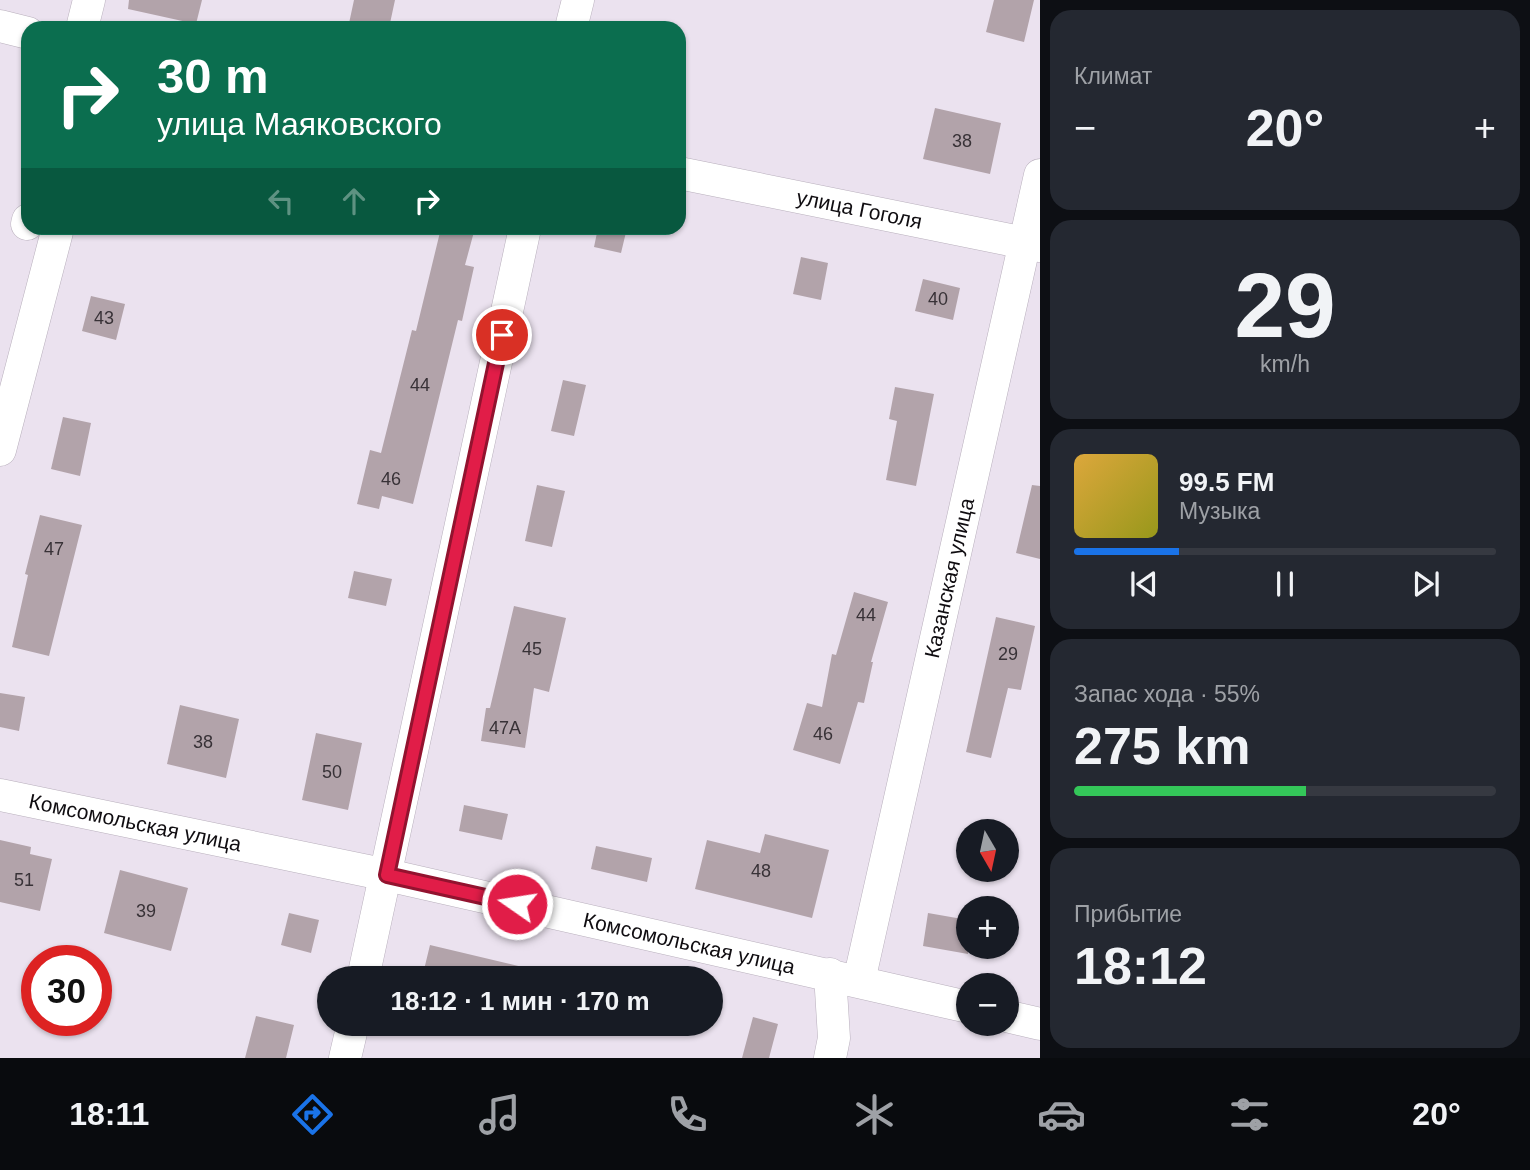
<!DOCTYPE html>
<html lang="ru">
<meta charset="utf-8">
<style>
:root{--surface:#171b24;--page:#242831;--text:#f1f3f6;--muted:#9ea1a6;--line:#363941;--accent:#1a73e8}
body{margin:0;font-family:Helvetica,sans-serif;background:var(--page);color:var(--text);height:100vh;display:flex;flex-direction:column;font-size:26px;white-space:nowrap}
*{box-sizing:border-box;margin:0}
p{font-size:23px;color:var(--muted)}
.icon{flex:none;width:38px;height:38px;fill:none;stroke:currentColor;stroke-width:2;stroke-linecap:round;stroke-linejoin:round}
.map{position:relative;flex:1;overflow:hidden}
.panel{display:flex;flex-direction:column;gap:10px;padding:10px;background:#0d0f14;width:490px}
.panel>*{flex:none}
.banner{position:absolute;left:21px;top:21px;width:665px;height:214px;border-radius:21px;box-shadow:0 2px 5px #0004;background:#0b6e4f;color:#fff;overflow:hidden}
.needle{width:46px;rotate:171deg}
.buttons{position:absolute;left:956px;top:819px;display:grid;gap:14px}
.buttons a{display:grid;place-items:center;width:63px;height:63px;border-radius:50%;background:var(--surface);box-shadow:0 2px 5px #0004;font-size:35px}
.speed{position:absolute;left:21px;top:945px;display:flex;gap:14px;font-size:35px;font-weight:700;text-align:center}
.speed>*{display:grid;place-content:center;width:91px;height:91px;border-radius:50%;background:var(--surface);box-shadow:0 2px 5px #0004;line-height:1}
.speed .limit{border:10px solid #d22;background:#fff;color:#111}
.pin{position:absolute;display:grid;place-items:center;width:60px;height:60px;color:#fff;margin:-30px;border:4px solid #fff;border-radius:50%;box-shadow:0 2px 7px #0007}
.me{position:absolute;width:77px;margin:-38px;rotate:283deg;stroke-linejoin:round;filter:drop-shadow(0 0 5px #0008)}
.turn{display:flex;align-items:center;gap:24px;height:147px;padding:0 21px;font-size:32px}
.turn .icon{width:91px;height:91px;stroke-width:2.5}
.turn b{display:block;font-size:49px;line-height:60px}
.lanes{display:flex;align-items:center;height:66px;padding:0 21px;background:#0003;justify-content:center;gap:35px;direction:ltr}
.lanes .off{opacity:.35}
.big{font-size:52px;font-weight:700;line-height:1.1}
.panel .card{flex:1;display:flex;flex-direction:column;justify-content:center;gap:10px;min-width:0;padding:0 24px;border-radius:21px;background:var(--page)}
.panel .dial{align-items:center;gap:0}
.dial b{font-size:91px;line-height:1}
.song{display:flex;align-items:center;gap:21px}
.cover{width:84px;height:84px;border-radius:10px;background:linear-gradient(135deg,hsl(40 70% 55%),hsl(60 70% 35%))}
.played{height:7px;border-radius:4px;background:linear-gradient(90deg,var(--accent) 25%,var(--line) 25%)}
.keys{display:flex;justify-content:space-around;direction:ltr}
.heat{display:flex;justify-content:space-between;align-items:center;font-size:38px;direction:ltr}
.charge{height:10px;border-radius:5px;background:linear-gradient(90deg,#34c759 55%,var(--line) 0)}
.trip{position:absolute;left:317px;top:966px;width:406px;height:70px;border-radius:35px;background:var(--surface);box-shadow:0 2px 5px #0004;font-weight:700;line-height:70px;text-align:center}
.menu{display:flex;height:112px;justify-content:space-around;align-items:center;background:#090b0e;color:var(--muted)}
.menu .icon{width:49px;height:49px}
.menu .on{color:var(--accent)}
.menu b{font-size:32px;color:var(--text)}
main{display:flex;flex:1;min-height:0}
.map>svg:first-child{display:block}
</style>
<main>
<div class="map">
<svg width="1040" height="1058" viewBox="0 0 1040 1058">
<rect width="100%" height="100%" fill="#ebe2ef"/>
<path fill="#b2a3aa" d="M 129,0 L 202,0 L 196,24 L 128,9 Z
M 354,0 L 395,0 L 389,28 L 348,28 Z
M 994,0 L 1034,0 L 1024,42 L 986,32 Z
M 935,108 L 1001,123 L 990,174 L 923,159 Z
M 441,228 L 475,228 L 465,265 L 474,267 L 462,321 L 458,320 L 413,504 L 382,496 L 379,509 L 357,504 L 370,450 L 381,453 L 412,330 L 416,331 Z
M 598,228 L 627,228 L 621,253 L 594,247 Z
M 801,257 L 828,263 L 821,300 L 793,294 Z
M 923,279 L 960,288 L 953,320 L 915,311 Z
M 91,296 L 125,304 L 116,340 L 82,331 Z
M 563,380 L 586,385 L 574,436 L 551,431 Z
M 895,387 L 934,394 L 916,486 L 886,480 L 897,421 L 889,419 Z
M 63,417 L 91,423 L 80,476 L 51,469 Z
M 537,485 L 565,491 L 552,547 L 525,541 Z
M 1032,485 L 1040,486 L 1040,559 L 1016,553 Z
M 40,515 L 82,525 L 49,656 L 12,647 L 28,575 L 25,574 Z
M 354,571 L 392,579 L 386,606 L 348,598 Z
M 854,592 L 888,602 L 871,662 L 873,662 L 864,703 L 858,702 L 840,764 L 793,750 L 807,703 L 822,707 L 832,654 L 836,655 Z
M 514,606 L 566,618 L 549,692 L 534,688 L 525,748 L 481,741 L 486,708 L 490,708 Z
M 996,617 L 1035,626 L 1021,690 L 1008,688 L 991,758 L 966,752 Z
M 0,693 L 25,697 L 19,731 L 0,727 Z
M 180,705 L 239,719 L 226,778 L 167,764 Z
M 316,733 L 362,743 L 348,810 L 302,800 Z
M 464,805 L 508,814 L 502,840 L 459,831 Z
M 765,834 L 829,850 L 812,918 L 695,889 L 707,840 L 760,853 Z
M 0,840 L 31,847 L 30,854 L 52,859 L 40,911 L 0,902 Z
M 596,846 L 652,858 L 647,882 L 591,869 Z
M 120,870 L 188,888 L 171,951 L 104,933 Z
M 289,913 L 319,920 L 311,953 L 281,945 Z
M 928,913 L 968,920 L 968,954 L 923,946 Z
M 430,945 L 535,970 L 534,978 L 422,978 Z
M 256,1016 L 294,1025 L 286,1058 L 245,1058 Z
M 753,1017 L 778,1024 L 769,1058 L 742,1058 Z"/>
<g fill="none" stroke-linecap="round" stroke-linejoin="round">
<g stroke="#b8afbc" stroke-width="33">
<g id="minor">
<path d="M 0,26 L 28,33"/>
<path d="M 82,28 L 89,0"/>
<path d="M 571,28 L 578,0"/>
<path id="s1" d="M 679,173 L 1040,246"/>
<path d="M 27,224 L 28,220"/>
<path d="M 0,450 L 58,228"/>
<path id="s2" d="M 0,795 L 387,875 L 968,1007"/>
<path d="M 830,974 L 834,1038 L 830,1058"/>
<path d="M 363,978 L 525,228"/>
<path id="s3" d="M 859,981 L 1040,175"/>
<path d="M 1006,1016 L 1040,1024"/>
<path d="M 345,1058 L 353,1024"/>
</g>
</g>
<use href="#minor" stroke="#fff" stroke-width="32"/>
</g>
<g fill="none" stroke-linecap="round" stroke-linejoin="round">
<g stroke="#92132f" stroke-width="18">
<path id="route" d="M 502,335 L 387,875 L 517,904"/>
</g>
<use href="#route" stroke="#e11d48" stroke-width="12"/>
</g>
<g text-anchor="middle" stroke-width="6" stroke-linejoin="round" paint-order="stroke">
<g font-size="18" fill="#383237">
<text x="962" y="147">38</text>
<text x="938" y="305">40</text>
<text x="104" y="324">43</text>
<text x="420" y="391">44</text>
<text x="391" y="485">46</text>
<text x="54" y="555">47</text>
<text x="866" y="621">44</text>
<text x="532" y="655">45</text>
<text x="1008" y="660">29</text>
<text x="505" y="734">47А</text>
<text x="823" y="740">46</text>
<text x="203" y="748">38</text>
<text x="332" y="778">50</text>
<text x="761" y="877">48</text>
<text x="24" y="886">51</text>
<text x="146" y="917">39</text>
</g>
<g font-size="21" fill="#100d11" stroke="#ebe2ef">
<text dy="7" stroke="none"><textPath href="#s1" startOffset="184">улица Гоголя</textPath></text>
<text dy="7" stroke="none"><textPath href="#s3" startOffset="413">Казанская улица</textPath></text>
<text dy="7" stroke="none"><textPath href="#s2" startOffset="138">Комсомольская улица</textPath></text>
<text dy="7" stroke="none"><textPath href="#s2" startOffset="705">Комсомольская улица</textPath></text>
</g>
</g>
</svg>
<div class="buttons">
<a><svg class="needle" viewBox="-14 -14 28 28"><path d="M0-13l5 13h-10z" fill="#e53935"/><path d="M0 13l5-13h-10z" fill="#9ea1a6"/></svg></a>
<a>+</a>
<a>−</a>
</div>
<div class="speed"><div class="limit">30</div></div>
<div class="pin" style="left:502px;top:335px;background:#d93025"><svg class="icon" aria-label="arrive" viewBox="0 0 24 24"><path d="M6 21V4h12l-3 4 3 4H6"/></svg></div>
<svg class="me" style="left:517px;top:904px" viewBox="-20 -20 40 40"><circle r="17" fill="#e11d48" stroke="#fff" stroke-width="3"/><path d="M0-11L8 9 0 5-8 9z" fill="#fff"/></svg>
<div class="trip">18:12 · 1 мин · 170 m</div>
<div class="banner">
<div class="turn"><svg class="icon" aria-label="right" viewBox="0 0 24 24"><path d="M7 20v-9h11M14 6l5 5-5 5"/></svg><div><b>30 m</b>улица Маяковского</div></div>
<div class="lanes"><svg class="icon off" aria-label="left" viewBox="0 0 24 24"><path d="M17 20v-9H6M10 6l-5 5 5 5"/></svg><svg class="icon off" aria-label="ahead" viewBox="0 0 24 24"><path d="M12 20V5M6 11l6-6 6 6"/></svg><svg class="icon" aria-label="right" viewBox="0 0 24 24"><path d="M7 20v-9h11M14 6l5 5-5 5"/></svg></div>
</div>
</div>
<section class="panel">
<div class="card"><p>Климат</p>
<div class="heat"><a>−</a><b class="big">20°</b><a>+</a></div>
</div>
<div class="card dial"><b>29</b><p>km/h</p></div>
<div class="card">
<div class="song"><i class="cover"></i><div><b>99.5 FM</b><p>Музыка</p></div></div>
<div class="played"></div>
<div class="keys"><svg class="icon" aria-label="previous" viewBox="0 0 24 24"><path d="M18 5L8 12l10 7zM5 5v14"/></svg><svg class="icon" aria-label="pause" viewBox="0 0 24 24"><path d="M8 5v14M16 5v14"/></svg><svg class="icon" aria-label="next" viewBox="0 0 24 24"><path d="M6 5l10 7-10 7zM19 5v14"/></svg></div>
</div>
<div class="card"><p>Запас хода · 55%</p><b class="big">275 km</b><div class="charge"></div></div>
<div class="card"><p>Прибытие</p><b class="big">18:12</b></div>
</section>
</main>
<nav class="menu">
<b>18:11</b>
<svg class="icon on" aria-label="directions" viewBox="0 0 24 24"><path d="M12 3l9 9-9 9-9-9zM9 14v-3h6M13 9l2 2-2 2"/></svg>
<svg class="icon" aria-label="music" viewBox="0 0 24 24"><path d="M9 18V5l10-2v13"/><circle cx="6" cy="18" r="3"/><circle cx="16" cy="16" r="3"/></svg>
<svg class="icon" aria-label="phone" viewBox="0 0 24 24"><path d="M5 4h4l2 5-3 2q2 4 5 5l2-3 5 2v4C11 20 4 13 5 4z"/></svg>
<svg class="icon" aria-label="climate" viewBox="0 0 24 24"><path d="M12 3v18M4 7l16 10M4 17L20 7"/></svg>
<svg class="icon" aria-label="car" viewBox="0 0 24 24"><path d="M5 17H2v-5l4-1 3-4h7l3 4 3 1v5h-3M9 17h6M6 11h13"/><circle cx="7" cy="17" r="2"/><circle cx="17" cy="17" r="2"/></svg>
<svg class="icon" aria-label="filters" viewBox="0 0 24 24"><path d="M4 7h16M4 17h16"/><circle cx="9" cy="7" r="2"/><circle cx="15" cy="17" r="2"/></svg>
<b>20°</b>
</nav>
